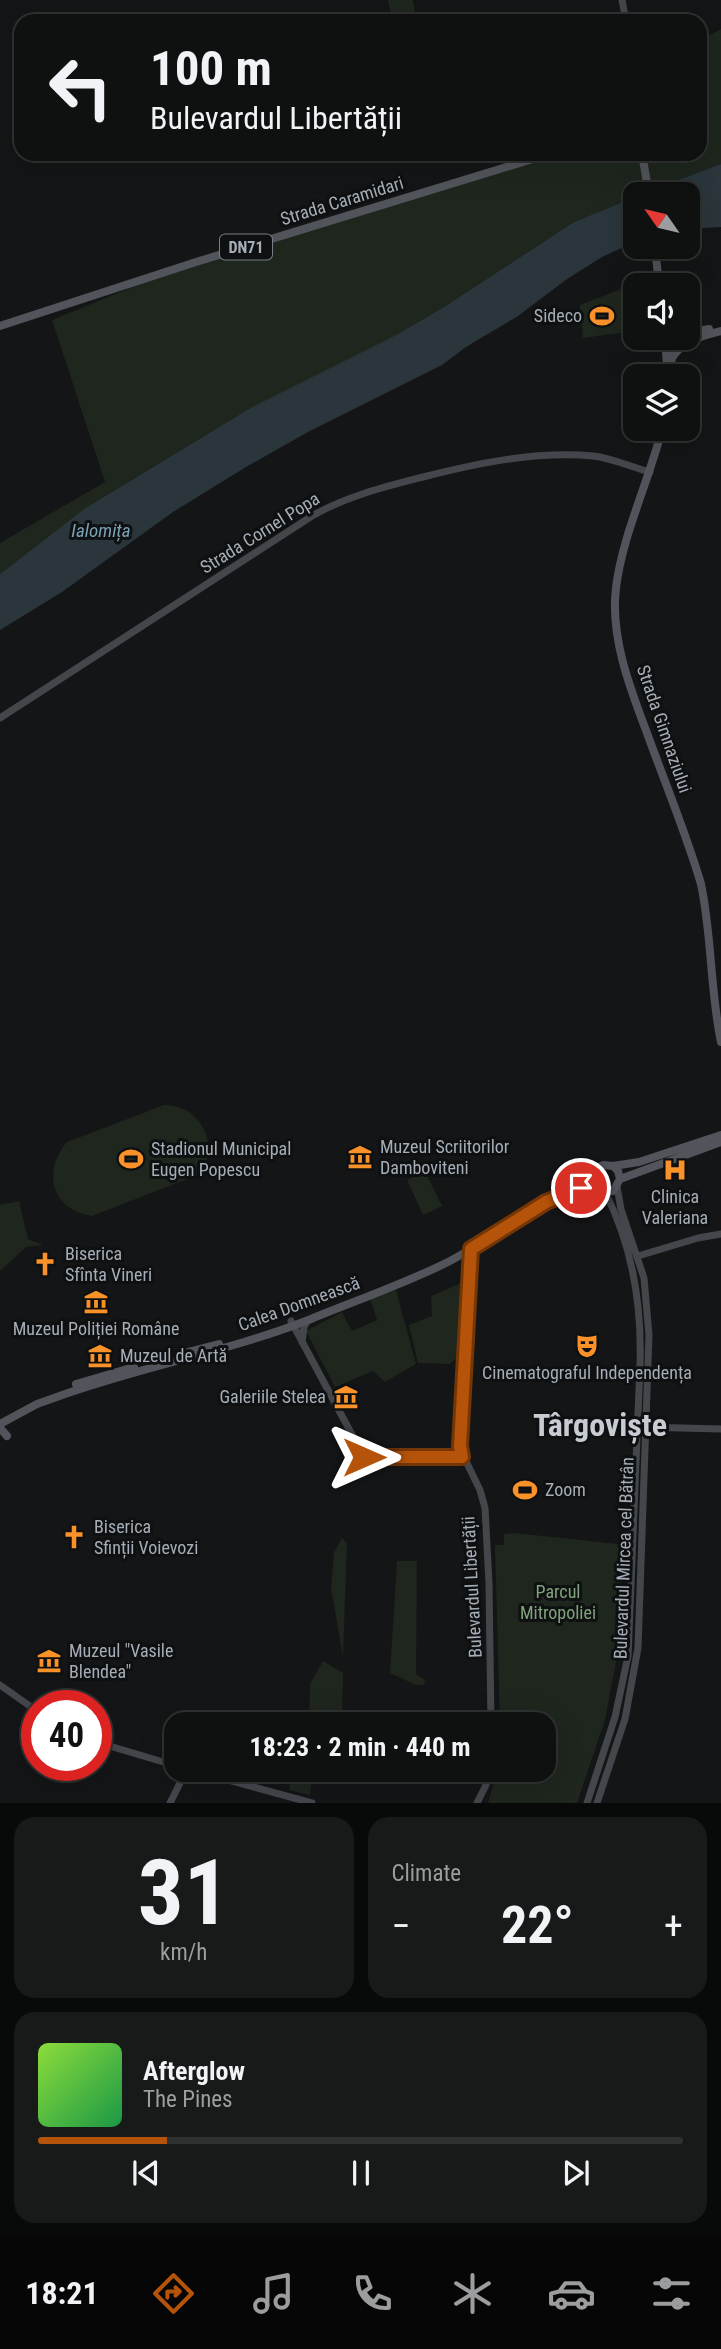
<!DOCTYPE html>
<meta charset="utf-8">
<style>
:root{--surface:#0f1010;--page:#181919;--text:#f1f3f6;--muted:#9b9d9f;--line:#2f3030;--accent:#b45309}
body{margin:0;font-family:"Roboto Condensed",sans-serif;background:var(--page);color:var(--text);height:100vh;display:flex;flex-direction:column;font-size:26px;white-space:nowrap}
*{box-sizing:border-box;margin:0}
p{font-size:23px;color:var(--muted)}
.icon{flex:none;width:38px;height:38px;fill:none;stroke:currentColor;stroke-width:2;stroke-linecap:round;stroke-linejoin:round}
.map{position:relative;height:1803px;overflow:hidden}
.drawer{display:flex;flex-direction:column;gap:14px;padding:14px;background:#080909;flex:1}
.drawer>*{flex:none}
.banner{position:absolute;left:14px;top:14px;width:693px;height:147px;border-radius:21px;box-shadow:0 7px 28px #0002,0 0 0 2px var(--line);background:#0f1010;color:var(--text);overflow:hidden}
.needle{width:46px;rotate:304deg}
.buttons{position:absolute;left:623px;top:182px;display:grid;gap:14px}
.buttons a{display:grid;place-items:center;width:77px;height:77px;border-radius:14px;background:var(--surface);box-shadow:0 7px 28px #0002,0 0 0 2px var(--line);font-size:35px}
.speed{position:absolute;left:21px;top:1690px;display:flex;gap:14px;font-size:35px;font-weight:700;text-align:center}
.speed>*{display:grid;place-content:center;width:91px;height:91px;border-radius:50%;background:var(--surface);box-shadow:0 7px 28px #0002,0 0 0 2px var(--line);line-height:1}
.speed .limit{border:10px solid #d22;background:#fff;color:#111}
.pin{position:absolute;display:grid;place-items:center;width:60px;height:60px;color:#fff;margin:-30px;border:4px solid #fff;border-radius:50%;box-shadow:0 2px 7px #0007}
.me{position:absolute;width:77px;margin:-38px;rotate:90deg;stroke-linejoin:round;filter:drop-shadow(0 0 5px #0008)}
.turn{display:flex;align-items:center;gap:24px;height:147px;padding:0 21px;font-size:32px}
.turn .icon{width:91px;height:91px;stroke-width:2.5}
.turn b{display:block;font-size:49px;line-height:60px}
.big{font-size:52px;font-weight:700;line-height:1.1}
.drawer .card{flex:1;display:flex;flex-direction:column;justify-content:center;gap:10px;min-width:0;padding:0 24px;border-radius:21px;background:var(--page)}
.drawer .dial{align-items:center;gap:0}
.dial b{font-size:91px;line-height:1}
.song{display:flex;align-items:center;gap:21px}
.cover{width:84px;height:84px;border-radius:10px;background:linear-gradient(135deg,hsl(90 70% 55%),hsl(140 70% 35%))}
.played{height:7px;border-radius:4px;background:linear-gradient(90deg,var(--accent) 20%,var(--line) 20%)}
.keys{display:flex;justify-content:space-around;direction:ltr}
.heat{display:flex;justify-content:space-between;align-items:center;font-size:38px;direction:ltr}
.drawer .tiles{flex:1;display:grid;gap:14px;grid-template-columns:1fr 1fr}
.card:last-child{grid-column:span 2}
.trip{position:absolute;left:164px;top:1712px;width:392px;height:70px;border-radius:21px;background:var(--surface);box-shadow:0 7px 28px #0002,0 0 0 2px var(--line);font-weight:700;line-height:70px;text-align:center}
.dock{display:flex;height:112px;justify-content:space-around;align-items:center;background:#060606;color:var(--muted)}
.dock .icon{width:49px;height:49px}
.dock .active{color:var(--accent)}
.dock b{font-size:32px;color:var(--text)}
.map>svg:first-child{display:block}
</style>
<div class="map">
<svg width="721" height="1803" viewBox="0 0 721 1803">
<rect width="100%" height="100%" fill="#141516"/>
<path fill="#1e261e" d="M 388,0 L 413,0 L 416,19 L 392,21 Z
M 721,29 L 721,164 L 641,194 L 635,194 L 635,197 L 574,222 L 444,307 L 396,335 L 252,407 L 84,509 L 0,574 L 0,543 L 105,482 L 52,320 L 230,247 L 518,164 L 532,154 L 700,154 L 700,41 Z
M 652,277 L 653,285 L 635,285 L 635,331 L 583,338 L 580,305 Z
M 164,1105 C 200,1104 221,1145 200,1174 L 92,1216 C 51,1210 42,1171 67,1142 Z
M 425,1171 L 442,1206 L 423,1215 L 407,1180 Z
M 19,1201 L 28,1239 L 43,1245 L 26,1247 L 0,1271 L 0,1205 Z
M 461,1283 L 461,1354 L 450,1364 L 418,1363 L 409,1325 L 432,1316 L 431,1296 Z
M 396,1290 L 416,1364 L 385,1382 L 373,1371 L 335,1387 L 306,1331 L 342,1312 L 352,1331 L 377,1320 L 370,1299 Z
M 514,1533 L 619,1544 L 624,1549 L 618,1651 L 605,1720 L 577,1803 L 488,1803 L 498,1769 L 544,1769 L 544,1724 L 500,1724 L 495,1545 L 504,1545 L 504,1534 Z
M 342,1538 L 347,1544 L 343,1657 L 331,1588 L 334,1552 Z
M 397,1561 L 417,1561 L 416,1674 L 425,1680 L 424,1685 L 416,1685 L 390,1673 Z
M 323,1661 L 343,1673 L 342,1724 L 309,1724 L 310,1684 Z
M 292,1769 L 313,1769 L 310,1795 L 289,1790 Z"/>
<path fill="#2a363b" d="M 721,164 L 721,227 L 688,229 L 688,194 L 641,194 Z
M 635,197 L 635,242 L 602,257 L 567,279 L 518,316 L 466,347 L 442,365 L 308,432 L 246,467 L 173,512 L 62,592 L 0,630 L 0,574 L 84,509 L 252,407 L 396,335 L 444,307 L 574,222 Z"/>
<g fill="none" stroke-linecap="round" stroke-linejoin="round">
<path stroke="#43474c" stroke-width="7" d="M 622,0 L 626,21
M 0,718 L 312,516 C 347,496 384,487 423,477 C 478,463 536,451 593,456 C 612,458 631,467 650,472
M 468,1245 L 471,1249 L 471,1263 L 461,1451 L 480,1490 L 485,1508 L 489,1583 L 491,1724
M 638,1256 L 698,1238 L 721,1234
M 291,1321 L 364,1457 L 462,1457
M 302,1342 L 304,1327 L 308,1320
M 641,1427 L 721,1429
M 0,1685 L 37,1711
M 96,1742 L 177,1766
M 188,1769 L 312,1803
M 170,1803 L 187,1769
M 477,1803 L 486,1785 L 488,1769
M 587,1803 L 615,1717 L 628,1656 L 640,1365 C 642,1304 633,1247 605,1192
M 597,1803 L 625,1719 L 638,1648 L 649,1335 L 644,1278 L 621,1209 L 617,1187"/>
<path stroke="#51555b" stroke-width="8" d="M 642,154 L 649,194
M 655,247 L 659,285
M 0,326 L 196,262 L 549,154
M 688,333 L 709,329
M 665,338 L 667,366
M 672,358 C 683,340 702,336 721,331
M 668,375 L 677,338
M 662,429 C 649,481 622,536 616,588 C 610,637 630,688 647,733 C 665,783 686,833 701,884 C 712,936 710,990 721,1042
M 592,1176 L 597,1168 L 603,1165 L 613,1166 L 639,1162 L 721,1135
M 620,1179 L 721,1142
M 567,1187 L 593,1174
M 184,1353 L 219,1344
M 76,1384 L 134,1367
M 0,1424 L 37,1404 L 68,1393 C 148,1365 233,1350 311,1319 C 357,1300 404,1284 448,1262 C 491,1240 527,1207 572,1190 C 589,1184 599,1195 613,1191 L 620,1179 L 618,1171 L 613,1166
M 0,1428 L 7,1436"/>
</g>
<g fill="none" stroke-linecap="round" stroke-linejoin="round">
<g stroke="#753606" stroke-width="18">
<path id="route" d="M 364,1457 L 462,1457 L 460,1446 L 471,1249 L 546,1202 L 581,1188"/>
</g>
<use href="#route" stroke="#b45309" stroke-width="12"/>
</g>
<defs>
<g id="stadium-bare" transform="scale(1.89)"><path d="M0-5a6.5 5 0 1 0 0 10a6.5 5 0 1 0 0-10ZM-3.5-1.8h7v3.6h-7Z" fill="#fa9229" stroke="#0f1011" stroke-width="2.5" paint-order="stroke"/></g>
<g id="museum-bare" transform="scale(1.89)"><path d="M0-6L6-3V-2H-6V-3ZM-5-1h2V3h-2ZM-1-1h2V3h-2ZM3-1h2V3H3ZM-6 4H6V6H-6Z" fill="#fa9229" stroke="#0f1011" stroke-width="2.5" paint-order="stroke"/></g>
<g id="hospital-bare" transform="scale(1.89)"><path d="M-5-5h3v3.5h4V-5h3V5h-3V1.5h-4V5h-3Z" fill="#fa9229" stroke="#0f1011" stroke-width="2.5" paint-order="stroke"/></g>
<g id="church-bare" transform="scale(1.89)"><path d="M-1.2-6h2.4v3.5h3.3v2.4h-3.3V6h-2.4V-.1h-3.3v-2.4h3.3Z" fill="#fa9229" stroke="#0f1011" stroke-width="2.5" paint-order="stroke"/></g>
<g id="theatre-bare" transform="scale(1.89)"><path d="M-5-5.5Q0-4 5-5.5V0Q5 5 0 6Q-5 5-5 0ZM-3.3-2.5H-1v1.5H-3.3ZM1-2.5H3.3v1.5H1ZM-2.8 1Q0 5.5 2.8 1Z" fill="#fa9229" stroke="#0f1011" stroke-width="2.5" paint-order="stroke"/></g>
</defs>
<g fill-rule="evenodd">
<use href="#stadium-bare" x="602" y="316"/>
<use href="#museum-bare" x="360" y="1157"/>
<use href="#stadium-bare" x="131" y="1159"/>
<use href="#hospital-bare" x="675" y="1170"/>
<use href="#church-bare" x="45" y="1264"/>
<use href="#museum-bare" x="96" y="1302"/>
<use href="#theatre-bare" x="587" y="1346"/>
<use href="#museum-bare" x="100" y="1356"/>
<use href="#museum-bare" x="346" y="1397"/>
<use href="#stadium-bare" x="525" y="1490"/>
<use href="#church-bare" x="74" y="1537"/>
<use href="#museum-bare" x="49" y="1661"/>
</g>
<g text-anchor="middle" stroke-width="6" stroke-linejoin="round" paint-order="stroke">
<rect fill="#0f1011" stroke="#787f85" stroke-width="2" x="220" y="234.5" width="52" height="25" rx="5"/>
<g font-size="16" font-weight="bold" fill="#a5aeb7">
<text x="246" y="253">DN71</text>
</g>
<g font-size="18" fill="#a5aeb7" stroke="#0f1011">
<text transform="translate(342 201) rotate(-17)" y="6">Strada Caramidari</text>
<text transform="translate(260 533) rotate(-32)" y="6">Strada Cornel Popa</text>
<text transform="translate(664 729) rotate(71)" y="6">Strada Gimnaziului</text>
<text transform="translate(299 1304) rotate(-20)" y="6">Calea Domnească</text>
<text transform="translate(624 1558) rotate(-88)" y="6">Bulevardul Mircea cel Bătrân</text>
<text transform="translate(472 1587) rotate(-93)" y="6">Bulevardul Libertății</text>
</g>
<g font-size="18" fill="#a5aeb7" stroke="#0f1011" text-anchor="start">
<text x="582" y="322" text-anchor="end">Sideco</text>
<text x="380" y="1153">Muzeul Scriitorilor<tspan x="380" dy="21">Damboviteni</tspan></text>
<text x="151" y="1155">Stadionul Municipal<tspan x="151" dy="21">Eugen Popescu</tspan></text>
<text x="675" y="1203" text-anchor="middle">Clinica<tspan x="675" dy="21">Valeriana</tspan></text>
<text x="65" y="1260">Biserica<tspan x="65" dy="21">Sfînta Vineri</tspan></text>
<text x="96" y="1335" text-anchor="middle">Muzeul Poliției Române</text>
<text x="120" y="1362">Muzeul de Artă</text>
<text x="587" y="1379" text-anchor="middle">Cinematograful Independența</text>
<text x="326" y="1403" text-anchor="end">Galeriile Stelea</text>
<text x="545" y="1496">Zoom</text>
<text x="94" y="1533">Biserica<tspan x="94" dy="21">Sfinții Voievozi</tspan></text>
<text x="69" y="1657">Muzeul "Vasile<tspan x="69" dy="21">Blendea"</tspan></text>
</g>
<g font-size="18" fill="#80a37c" stroke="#0f1011">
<text x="558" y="1598">Parcul<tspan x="558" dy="21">Mitropoliei</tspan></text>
</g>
<g font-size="19" font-style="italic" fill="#7ba2b4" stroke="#0f1011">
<text x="101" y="537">Ialomița</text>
</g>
<g font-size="32" font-weight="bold" fill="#c7ccd3" stroke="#0f1011">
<text x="600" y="1436">Târgoviște</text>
</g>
</g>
</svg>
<div class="buttons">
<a><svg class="needle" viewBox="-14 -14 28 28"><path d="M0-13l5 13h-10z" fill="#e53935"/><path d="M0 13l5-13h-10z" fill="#9b9d9f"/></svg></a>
<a><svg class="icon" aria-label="sound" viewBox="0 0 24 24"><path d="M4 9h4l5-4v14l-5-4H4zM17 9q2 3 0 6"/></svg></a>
<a><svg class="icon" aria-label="layers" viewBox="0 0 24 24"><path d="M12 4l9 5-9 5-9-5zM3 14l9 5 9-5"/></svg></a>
</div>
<div class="speed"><div class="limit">40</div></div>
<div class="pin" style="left:581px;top:1188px;background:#d93025"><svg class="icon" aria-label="arrive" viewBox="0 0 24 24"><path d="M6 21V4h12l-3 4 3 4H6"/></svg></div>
<svg class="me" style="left:364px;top:1457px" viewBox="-20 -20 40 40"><path d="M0-17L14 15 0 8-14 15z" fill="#b45309" stroke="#fff" stroke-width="4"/></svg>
<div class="trip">18:23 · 2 min · 440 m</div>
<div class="banner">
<div class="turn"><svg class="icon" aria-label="left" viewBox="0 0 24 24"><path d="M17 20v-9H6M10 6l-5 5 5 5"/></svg><div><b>100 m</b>Bulevardul Libertății</div></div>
</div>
</div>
<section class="drawer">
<div class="tiles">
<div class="card dial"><b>31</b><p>km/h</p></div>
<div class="card"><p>Climate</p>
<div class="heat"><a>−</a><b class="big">22°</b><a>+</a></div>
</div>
<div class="card">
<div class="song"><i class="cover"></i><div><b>Afterglow</b><p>The Pines</p></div></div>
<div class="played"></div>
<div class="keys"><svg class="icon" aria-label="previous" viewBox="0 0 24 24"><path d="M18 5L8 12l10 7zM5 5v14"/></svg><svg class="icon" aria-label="pause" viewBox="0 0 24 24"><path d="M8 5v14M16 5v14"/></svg><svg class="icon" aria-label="next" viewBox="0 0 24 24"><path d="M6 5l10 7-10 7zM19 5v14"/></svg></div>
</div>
</div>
</section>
<nav class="dock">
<b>18:21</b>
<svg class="icon active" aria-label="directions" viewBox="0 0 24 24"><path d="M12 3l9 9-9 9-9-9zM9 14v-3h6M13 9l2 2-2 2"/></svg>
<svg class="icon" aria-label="music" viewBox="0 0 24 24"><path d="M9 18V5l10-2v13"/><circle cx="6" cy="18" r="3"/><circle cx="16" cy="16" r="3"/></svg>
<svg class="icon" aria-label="phone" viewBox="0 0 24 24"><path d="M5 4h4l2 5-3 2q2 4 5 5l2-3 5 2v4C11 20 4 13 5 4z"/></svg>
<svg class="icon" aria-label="climate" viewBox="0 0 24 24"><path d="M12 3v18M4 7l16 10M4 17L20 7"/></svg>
<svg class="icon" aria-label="car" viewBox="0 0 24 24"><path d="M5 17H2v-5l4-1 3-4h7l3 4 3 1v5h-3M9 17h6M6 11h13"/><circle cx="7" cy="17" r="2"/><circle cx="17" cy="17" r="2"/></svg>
<svg class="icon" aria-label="filters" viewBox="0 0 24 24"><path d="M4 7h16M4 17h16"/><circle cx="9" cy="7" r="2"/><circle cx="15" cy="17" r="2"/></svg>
</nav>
